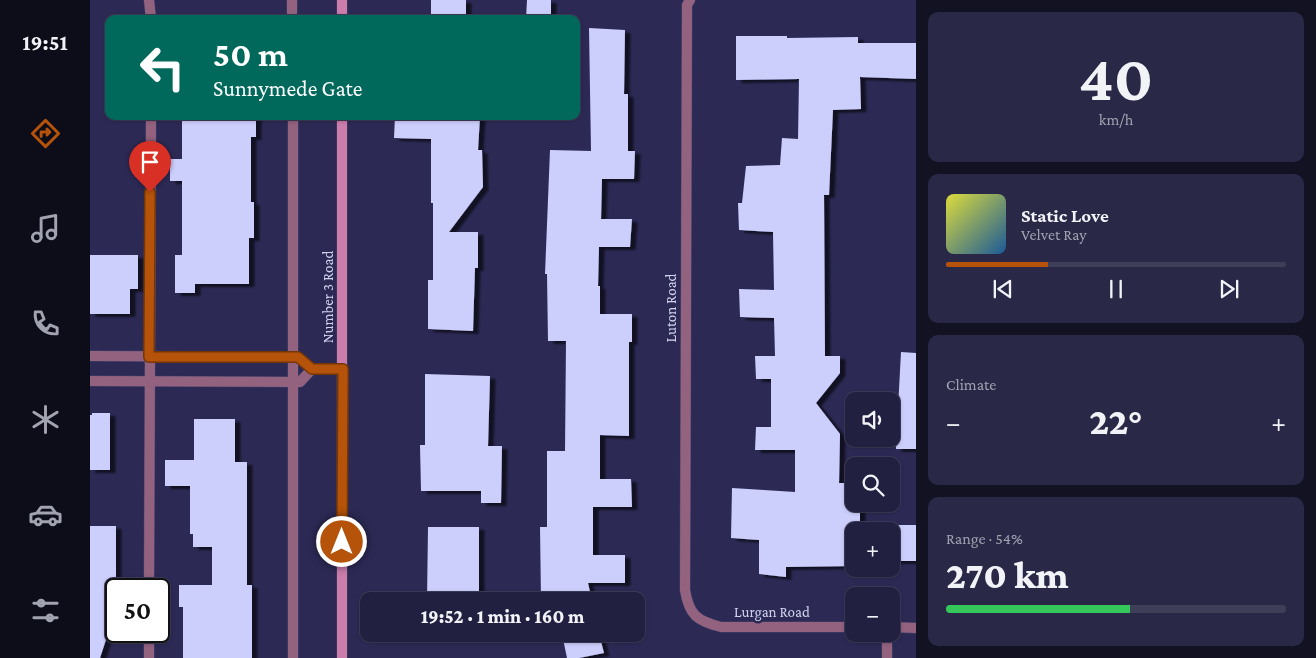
<!DOCTYPE html>
<meta charset="utf-8">
<style>
:root{--surface:#212040;--page:#292847;--text:#f1f3f6;--muted:#a2a3b1;--line:#3e3e59;--accent:#b45309}
body{margin:0;font-family:"Crimson Pro",serif;background:var(--page);color:var(--text);height:100vh;display:flex;flex-direction:column;font-size:19px;white-space:nowrap}
*{box-sizing:border-box;margin:0}
p{font-size:16px;color:var(--muted)}
.icon{flex:none;width:28px;height:28px;fill:none;stroke:currentColor;stroke-width:2;stroke-linecap:round;stroke-linejoin:round}
.map{position:relative;flex:1;overflow:hidden}
.drawer{display:flex;flex-direction:column;gap:12px;padding:12px;background:#121223;width:400px}
.drawer>*{flex:none}
.hud{position:absolute;left:15px;top:15px;width:475px;height:105px;border-radius:10px;box-shadow:0 1px 4px #0004,0 0 0 1px var(--line);background:#00695c;color:#fff;overflow:hidden}
.buttons{position:absolute;left:755px;top:392px;display:grid;gap:10px}
.buttons a{display:grid;place-items:center;width:55px;height:55px;border-radius:10px;background:var(--surface);box-shadow:0 1px 4px #0004,0 0 0 1px var(--line);font-size:25px}
.speed{position:absolute;left:15px;top:578px;display:flex;gap:10px;font-size:25px;font-weight:700;text-align:center}
.speed>*{display:grid;place-content:center;width:65px;height:65px;border-radius:50%;background:var(--surface);box-shadow:0 1px 4px #0004,0 0 0 1px var(--line);line-height:1}
.speed .limit{border:2px solid #111;border-radius:8px;background:#fff;color:#111}
.pin{position:absolute;display:grid;place-items:center;width:42px;height:42px;color:#fff;margin:-51px -21px;border-radius:50% 50% 50% 0;rotate:-45deg;box-shadow:0 0 5px #0007}
.pin .icon{rotate:45deg}
.me{position:absolute;width:55px;margin:-28px;rotate:0deg;stroke-linejoin:round;filter:drop-shadow(0 0 4px #0008)}
.turn{display:flex;align-items:center;gap:18px;height:105px;padding:0 25px;font-size:22px}
.turn .icon{width:65px;height:65px;stroke-width:2.5}
.turn b{display:block;font-size:35px;line-height:42px}
.big{font-size:38px;font-weight:800;line-height:1.1}
.drawer .tile{flex:1;display:flex;flex-direction:column;justify-content:center;gap:8px;min-width:0;padding:0 18px;border-radius:10px;background:var(--page)}
.drawer .dial{align-items:center;gap:0}
.dial b{font-size:65px;line-height:1}
.song{display:flex;align-items:center;gap:15px}
.cover{width:60px;height:60px;border-radius:8px;background:linear-gradient(135deg,hsl(60 70% 55%),hsl(210 70% 35%))}
.played{height:5px;border-radius:2px;background:linear-gradient(90deg,var(--accent) 30%,var(--line) 30%)}
.keys{display:flex;justify-content:space-around;direction:ltr}
.heat{display:flex;justify-content:space-between;align-items:center;font-size:28px;direction:ltr}
.charge{height:8px;border-radius:4px;background:linear-gradient(90deg,#34c759 54%,var(--line) 0)}
.trip{position:absolute;left:270px;top:592px;width:285px;height:50px;border-radius:10px;background:var(--surface);box-shadow:0 1px 4px #0004,0 0 0 1px var(--line);font-weight:800;line-height:50px;text-align:center}
main{display:flex;flex:1;min-height:0}
.dock{display:flex;flex-direction:column;width:90px;justify-content:space-around;align-items:center;background:#0d0d1a;color:var(--muted)}
.dock .icon{width:35px;height:35px}
.dock .on{color:var(--accent)}
.dock b{font-size:22px;color:var(--text)}
.map>svg:first-child{display:block}
</style>
<main>
<nav class="dock">
<b>19:51</b>
<svg class="icon on" aria-label="directions" viewBox="0 0 24 24"><path d="M12 3l9 9-9 9-9-9zM9 14v-3h6M13 9l2 2-2 2"/></svg>
<svg class="icon" aria-label="music" viewBox="0 0 24 24"><path d="M9 18V5l10-2v13"/><circle cx="6" cy="18" r="3"/><circle cx="16" cy="16" r="3"/></svg>
<svg class="icon" aria-label="phone" viewBox="0 0 24 24"><path d="M5 4h4l2 5-3 2q2 4 5 5l2-3 5 2v4C11 20 4 13 5 4z"/></svg>
<svg class="icon" aria-label="climate" viewBox="0 0 24 24"><path d="M12 3v18M4 7l16 10M4 17L20 7"/></svg>
<svg class="icon" aria-label="car" viewBox="0 0 24 24"><path d="M5 17H2v-5l4-1 3-4h7l3 4 3 1v5h-3M9 17h6M6 11h13"/><circle cx="7" cy="17" r="2"/><circle cx="17" cy="17" r="2"/></svg>
<svg class="icon" aria-label="filters" viewBox="0 0 24 24"><path d="M4 7h16M4 17h16"/><circle cx="9" cy="7" r="2"/><circle cx="15" cy="17" r="2"/></svg>
</nav>
<div class="map">
<svg width="826" height="658" viewBox="0 0 826 658">
<defs>
<filter id="shadow"><feDropShadow dx="5.5" dy="3" stdDeviation="1" flood-color="#0009"/></filter>
</defs>
<rect width="100%" height="100%" fill="#2c2a55"/>
<path fill="#cccefc" filter="url(#shadow)" d="M 341,0 L 376,0 L 376,19 L 341,19 Z
M 437,0 L 461,0 L 461,19 L 436,19 Z
M 499,28 L 535,30 L 534,94 L 538,94 L 538,151 L 545,151 L 544,179 L 512,179 L 511,219 L 542,219 L 540,247 L 509,247 L 508,286 L 510,286 L 510,314 L 542,314 L 542,342 L 539,342 L 539,436 L 510,435 L 510,479 L 541,479 L 542,507 L 503,507 L 503,555 L 535,555 L 535,583 L 498,583 L 502,601 L 451,601 L 450,527 L 457,527 L 457,451 L 475,451 L 476,341 L 458,341 L 457,274 L 455,274 L 460,150 L 501,151 Z
M 646,36 L 697,36 L 697,38 L 768,37 L 768,43 L 826,43 L 826,79 L 770,77 L 771,109 L 743,110 L 739,195 L 734,195 L 735,356 L 750,356 L 750,373 L 726,403 L 750,434 L 749,483 L 764,483 L 764,504 L 770,504 L 770,531 L 764,531 L 764,566 L 696,567 L 696,577 L 669,574 L 669,540 L 641,538 L 642,488 L 705,492 L 705,450 L 665,450 L 666,427 L 681,427 L 681,379 L 666,379 L 665,356 L 685,356 L 684,318 L 650,317 L 649,289 L 684,290 L 683,232 L 649,230 L 648,203 L 652,203 L 656,166 L 690,165 L 692,138 L 708,139 L 709,79 L 646,80 Z
M 92,116 L 166,116 L 166,137 L 161,137 L 161,202 L 164,202 L 164,238 L 159,238 L 159,284 L 105,284 L 105,293 L 85,293 L 85,255 L 92,255 L 92,181 L 80,181 L 80,159 L 92,159 Z
M 305,116 L 390,116 L 388,150 L 392,150 L 393,187 L 359,232 L 388,232 L 388,268 L 385,268 L 383,331 L 338,329 L 338,280 L 343,280 L 343,203 L 341,203 L 341,139 L 304,138 Z
M 0,255 L 48,255 L 48,289 L 40,289 L 40,314 L 0,314 Z
M 811,352 L 826,353 L 826,449 L 806,449 L 805,408 L 808,408 Z
M 335,374 L 400,376 L 398,446 L 412,446 L 411,503 L 391,503 L 391,491 L 331,491 L 330,445 L 335,445 Z
M 2,413 L 20,413 L 20,470 L 0,470 L 0,415 L 2,415 Z
M 104,419 L 145,419 L 145,462 L 157,462 L 157,585 L 162,585 L 162,658 L 93,658 L 93,607 L 89,607 L 89,585 L 122,585 L 122,547 L 103,547 L 103,534 L 100,534 L 100,486 L 75,486 L 75,460 L 104,460 Z
M 801,525 L 826,525 L 826,561 L 801,561 Z
M 0,526 L 26,526 L 26,609 L 10,658 L 0,658 Z
M 338,527 L 389,527 L 389,601 L 337,600 Z
M 472,634 L 509,634 L 514,653 L 489,658 L 477,658 Z"/>
<g fill="none" stroke-linecap="round" stroke-linejoin="round">
<g stroke="#46456d" stroke-width="11">
<path id="lane" d="M 59,0 L 61,19
M 202,0 L 202,19
M 59,589 L 61,116
M 59,631 L 59,658
M 203,658 L 203,116"/>
</g>
<g stroke="#46456d" stroke-width="11">
<path id="street" d="M 600,0 L 597,5 L 595,590 C 599,615 607,621 631,627 L 764,627
M 0,356 L 208,357 L 222,369 L 253,369
M 0,381 L 210,382 L 222,369
M 801,627 L 826,628
M 797,658 L 797,634"/>
</g>
<g stroke="#46456d" stroke-width="11">
<path id="secondary" d="M 252,0 L 252,19
M 252,658 L 252,116"/>
</g>
<use href="#lane" stroke="#93627f" stroke-width="10"/>
<use href="#street" stroke="#93627f" stroke-width="10"/>
<use href="#secondary" stroke="#cb7dac" stroke-width="10"/>
</g>
<g fill="none" stroke-linecap="round" stroke-linejoin="round">
<g stroke="#753606" stroke-width="12">
<path id="route" d="M 60,192 L 59,357 L 208,357 L 222,369 L 253,369 L 252,542"/>
</g>
<use href="#route" stroke="#b45309" stroke-width="9"/>
</g>
<g text-anchor="middle" stroke-width="5" stroke-linejoin="round" paint-order="stroke">
<g font-size="15" fill="#d0d2ed" stroke="#2c2a55">
<text transform="translate(238 297) rotate(-90)" y="5">Number 3 Road</text>
<text transform="translate(581 308) rotate(-90)" y="5">Luton Road</text>
<text x="682" y="617">Lurgan Road</text>
</g>
</g>
</svg>
<div class="buttons">
<a><svg class="icon" aria-label="sound" viewBox="0 0 24 24"><path d="M4 9h4l5-4v14l-5-4H4zM17 9q2 3 0 6"/></svg></a>
<a><svg class="icon" aria-label="search" viewBox="0 0 24 24"><circle cx="10" cy="10" r="6"/><path d="M15 15l6 6"/></svg></a>
<a>+</a>
<a>−</a>
</div>
<div class="speed"><div class="limit">50</div></div>
<div class="pin" style="left:60px;top:192px;background:#d93025"><svg class="icon" aria-label="arrive" viewBox="0 0 24 24"><path d="M6 21V4h12l-3 4 3 4H6"/></svg></div>
<svg class="me" style="left:252px;top:542px" viewBox="-20 -20 40 40"><circle r="17" fill="#b45309" stroke="#fff" stroke-width="3"/><path d="M0-11L8 9 0 5-8 9z" fill="#fff"/></svg>
<div class="trip">19:52 · 1 min · 160 m</div>
<div class="hud">
<div class="turn"><svg class="icon" aria-label="left" viewBox="0 0 24 24"><path d="M17 20v-9H6M10 6l-5 5 5 5"/></svg><div><b>50 m</b>Sunnymede Gate</div></div>
</div>
</div>
<section class="drawer">
<div class="tile dial"><b>40</b><p>km/h</p></div>
<div class="tile">
<div class="song"><i class="cover"></i><div><b>Static Love</b><p>Velvet Ray</p></div></div>
<div class="played"></div>
<div class="keys"><svg class="icon" aria-label="previous" viewBox="0 0 24 24"><path d="M18 5L8 12l10 7zM5 5v14"/></svg><svg class="icon" aria-label="pause" viewBox="0 0 24 24"><path d="M8 5v14M16 5v14"/></svg><svg class="icon" aria-label="next" viewBox="0 0 24 24"><path d="M6 5l10 7-10 7zM19 5v14"/></svg></div>
</div>
<div class="tile"><p>Climate</p>
<div class="heat"><a>−</a><b class="big">22°</b><a>+</a></div>
</div>
<div class="tile"><p>Range · 54%</p><b class="big">270 km</b><div class="charge"></div></div>
</section>
</main>
